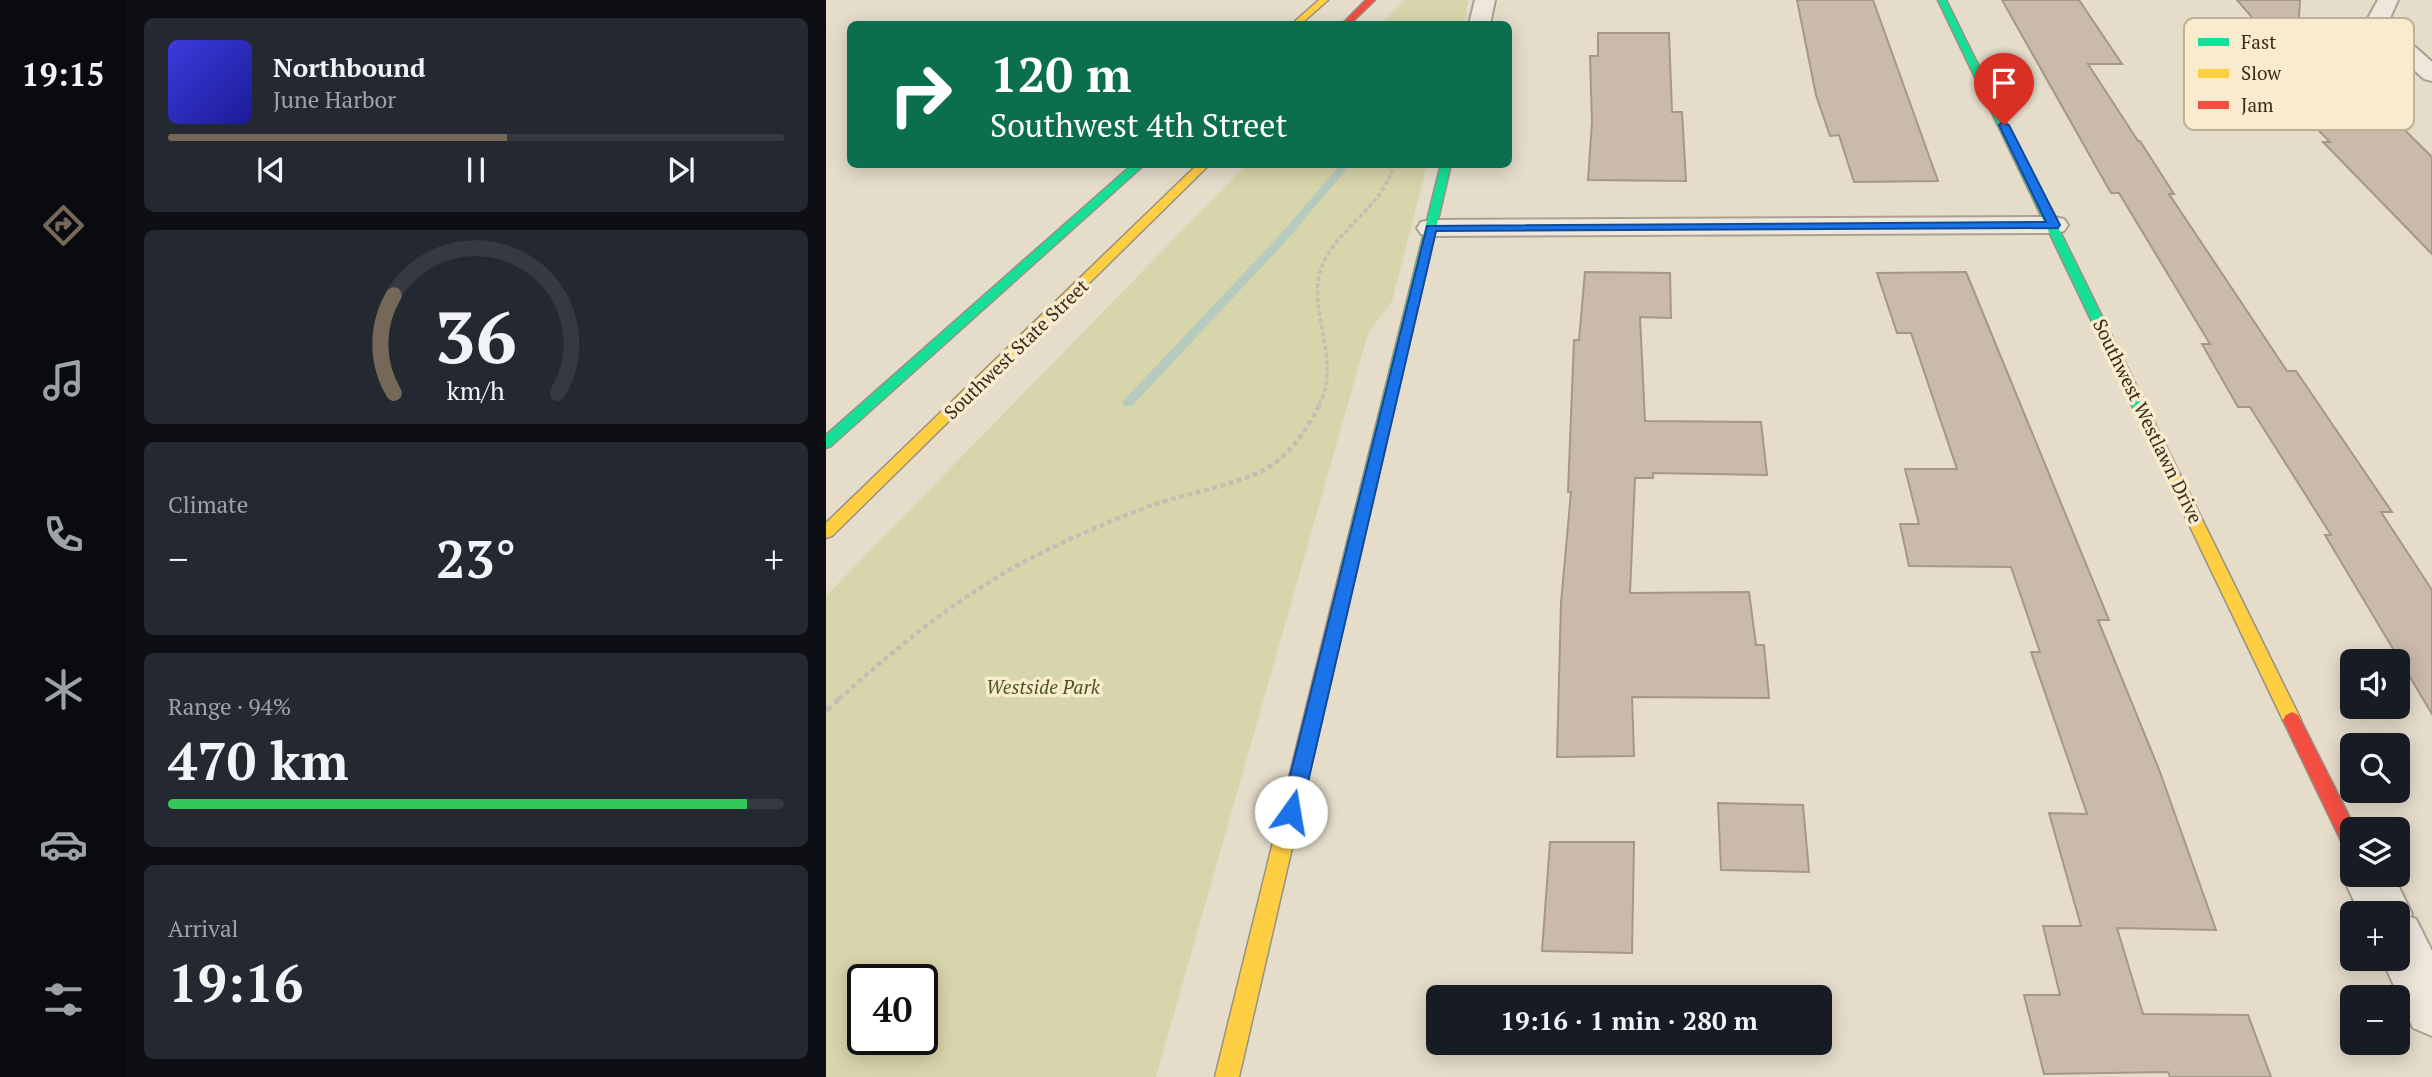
<!DOCTYPE html>
<meta charset="utf-8">
<style>
:root{--surface:#171b24;--page:#242831;--text:#f1f3f6;--muted:#9ea1a6;--line:#363941;--accent:#756858}
body{margin:0;font-family:"PT Serif",serif;background:var(--page);color:var(--text);height:100vh;display:flex;flex-direction:column;font-size:26px;white-space:nowrap}
*{box-sizing:border-box;margin:0}
p{font-size:23px;color:var(--muted)}
.icon{flex:none;width:38px;height:38px;fill:none;stroke:currentColor;stroke-width:2;stroke-linecap:round;stroke-linejoin:round}
.map{position:relative;flex:1;overflow:hidden}
.drawer{display:flex;flex-direction:column;gap:18px;padding:18px;background:#0d0f14;width:700px}
.drawer>*{flex:none}
.hud{position:absolute;left:21px;top:21px;width:665px;height:147px;border-radius:10px;box-shadow:0 4px 18px #0003;background:#0b6e4f;color:#fff;overflow:hidden}
.buttons{position:absolute;left:1514px;top:649px;display:grid;gap:14px}
.buttons a{display:grid;place-items:center;width:70px;height:70px;border-radius:10px;background:var(--surface);box-shadow:0 4px 18px #0003;font-size:35px}
.speed{position:absolute;left:21px;top:964px;display:flex;gap:14px;font-size:35px;font-weight:700;text-align:center}
.speed>*{display:grid;place-content:center;width:91px;height:91px;border-radius:50%;background:var(--surface);box-shadow:0 4px 18px #0003;line-height:1}
.speed .limit{border:4px solid #111;border-radius:10px;background:#fff;color:#111}
.pin{position:absolute;display:grid;place-items:center;width:60px;height:60px;color:#fff;margin:-72px -30px;border-radius:50% 50% 50% 0;rotate:-45deg;box-shadow:0 0 7px #0007}
.pin .icon{rotate:45deg}
.me{position:absolute;width:77px;margin:-38px;rotate:13deg;stroke-linejoin:round;filter:drop-shadow(0 0 5px #0008)}
.turn{display:flex;align-items:center;gap:24px;height:147px;padding:0 28px;font-size:32px}
.turn .icon{width:91px;height:91px;stroke-width:2.5}
.turn b{display:block;font-size:49px;line-height:60px}
.big{font-size:52px;font-weight:800;line-height:1.1}
.drawer .widget{flex:1;display:flex;flex-direction:column;justify-content:center;gap:10px;min-width:0;padding:0 24px;border-radius:10px;background:var(--page)}
.drawer .dial{align-items:center;gap:0}
.dial svg{height:182px;overflow:visible;fill:none;stroke:var(--line);stroke-width:7;stroke-linecap:round;text-anchor:middle}
.dial text{fill:var(--text);stroke:none}
.song{display:flex;align-items:center;gap:21px}
.cover{width:84px;height:84px;border-radius:10px;background:linear-gradient(135deg,hsl(240 70% 55%),hsl(240 70% 35%))}
.played{height:7px;border-radius:4px;background:linear-gradient(90deg,var(--accent) 55%,var(--line) 55%)}
.keys{display:flex;justify-content:space-around;direction:ltr}
.heat{display:flex;justify-content:space-between;align-items:center;font-size:38px;direction:ltr}
.charge{height:10px;border-radius:5px;background:linear-gradient(90deg,#34c759 94%,var(--line) 0)}
.trip{position:absolute;left:600px;top:985px;width:406px;height:70px;border-radius:10px;background:var(--surface);box-shadow:0 4px 18px #0003;font-weight:800;line-height:70px;text-align:center}
main{display:flex;flex:1;min-height:0}
.tabs{display:flex;flex-direction:column;width:126px;justify-content:space-around;align-items:center;background:#090b0e;color:var(--muted)}
.tabs .icon{width:49px;height:49px}
.tabs .current{color:var(--accent)}
.tabs b{font-size:32px;color:var(--text)}
.map>svg:first-child{display:block}
</style>
<main>
<nav class="tabs">
<b>19:15</b>
<svg class="icon current" aria-label="directions" viewBox="0 0 24 24"><path d="M12 3l9 9-9 9-9-9zM9 14v-3h6M13 9l2 2-2 2"/></svg>
<svg class="icon" aria-label="music" viewBox="0 0 24 24"><path d="M9 18V5l10-2v13"/><circle cx="6" cy="18" r="3"/><circle cx="16" cy="16" r="3"/></svg>
<svg class="icon" aria-label="phone" viewBox="0 0 24 24"><path d="M5 4h4l2 5-3 2q2 4 5 5l2-3 5 2v4C11 20 4 13 5 4z"/></svg>
<svg class="icon" aria-label="climate" viewBox="0 0 24 24"><path d="M12 3v18M4 7l16 10M4 17L20 7"/></svg>
<svg class="icon" aria-label="car" viewBox="0 0 24 24"><path d="M5 17H2v-5l4-1 3-4h7l3 4 3 1v5h-3M9 17h6M6 11h13"/><circle cx="7" cy="17" r="2"/><circle cx="17" cy="17" r="2"/></svg>
<svg class="icon" aria-label="filters" viewBox="0 0 24 24"><path d="M4 7h16M4 17h16"/><circle cx="9" cy="7" r="2"/><circle cx="15" cy="17" r="2"/></svg>
</nav>
<section class="drawer">
<div class="widget">
<div class="song"><i class="cover"></i><div><b>Northbound</b><p>June Harbor</p></div></div>
<div class="played"></div>
<div class="keys"><svg class="icon" aria-label="previous" viewBox="0 0 24 24"><path d="M18 5L8 12l10 7zM5 5v14"/></svg><svg class="icon" aria-label="pause" viewBox="0 0 24 24"><path d="M8 5v14M16 5v14"/></svg><svg class="icon" aria-label="next" viewBox="0 0 24 24"><path d="M6 5l10 7-10 7zM19 5v14"/></svg></div>
</div>
<div class="widget dial"><svg viewBox="0 0 100 80">
<path d="M14 69A42 42 0 1 1 86 69"/>
<path d="M14 69A42 42 0 0 1 14 26" stroke="#756858"/>
<text x="50" y="56" font-size="32" font-weight="700">36</text>
<text x="50" y="72" font-size="11">km/h</text>
</svg></div>
<div class="widget"><p>Climate</p>
<div class="heat"><a>−</a><b class="big">23°</b><a>+</a></div>
</div>
<div class="widget"><p>Range · 94%</p><b class="big">470 km</b><div class="charge"></div></div>
<div class="widget"><p>Arrival</p><b class="big">19:16</b></div>
</section>
<div class="map">
<svg width="1606" height="1077" viewBox="0 0 1606 1077">
<rect width="100%" height="100%" fill="#e5dcca"/>
<path fill="#d6d5ab" fill-rule="evenodd" d="M 579,0 L 642,0 L 638,24 L 555,24 Z
M 420,165 L 601,165 L 566,301 L 542,333 L 330,1077 L 0,1077 L 0,596 ZM 37,980 L 96,980 L 96,1040 L 37,1040 Z"/>
<g fill="none" stroke-linecap="round" stroke-linejoin="round">
<path fill="#b6cabd" fill-rule="evenodd" d="M 515,164 L 525,164 L 460,241 L 306,406 L 298,406 L 296,403 L 298,400 L 452,237 Z"/>
</g>
<path fill="#c9baab" stroke="#a59789" stroke-width="2" d="M 971,0 L 1047,0 L 1112,181 L 1028,182 L 1013,135 L 1004,136 L 990,95 Z
M 1176,0 L 1253,0 L 1296,64 L 1262,64 L 1312,141 L 1314,141 L 1348,194 L 1343,194 L 1461,371 L 1470,371 L 1566,512 L 1555,512 L 1606,590 L 1606,714 L 1499,535 L 1505,535 L 1424,407 L 1412,407 L 1376,344 L 1384,344 L 1293,193 L 1285,193 Z
M 1411,0 L 1474,0 L 1470,68 Z
M 772,33 L 843,33 L 846,112 L 856,112 L 860,181 L 762,180 L 766,122 L 764,56 L 772,56 Z
M 1540,92 L 1606,157 L 1606,254 L 1497,142 L 1504,142 L 1456,93 Z
M 759,272 L 844,273 L 845,318 L 814,317 L 819,421 L 935,422 L 941,475 L 827,473 L 827,478 L 809,478 L 804,593 L 923,592 L 930,645 L 938,645 L 943,698 L 806,697 L 808,756 L 731,757 L 735,603 L 745,492 L 742,492 L 748,340 L 753,340 Z
M 1140,272 L 1283,620 L 1272,620 L 1334,772 L 1390,930 L 1291,928 L 1317,1014 L 1422,1015 L 1445,1077 L 1344,1077 L 1342,1072 L 1218,1074 L 1198,995 L 1234,995 L 1217,926 L 1255,926 L 1223,813 L 1261,814 L 1205,652 L 1214,652 L 1185,567 L 1083,566 L 1074,524 L 1093,524 L 1079,469 L 1131,469 L 1085,333 L 1071,333 L 1051,273 Z
M 892,803 L 977,805 L 983,872 L 895,870 Z
M 724,842 L 808,842 L 806,953 L 716,951 Z"/>
<g fill="none" stroke-linecap="round" stroke-linejoin="round">
<g stroke="#aaa193" stroke-width="4">
<path id="street" d="M 649,0 L 669,0 L 664,24 L 643,24 Z
M 1552,0 L 1572,0 L 1564,18 L 1568,28 L 1606,62 L 1606,81 L 1598,79 L 1550,36 L 1542,18 Z
M 1228,217 L 1238,219 L 1242,225 L 1238,231 L 1228,233 L 605,236 L 595,234 L 591,228 L 595,222 L 605,220 Z
M 1526,858 L 1526,875 L 1567,875 L 1586,914 L 1584,917 L 1590,919 L 1606,951 L 1606,1036 L 1587,1028 L 1556,959 L 1572,959 L 1572,914 L 1534,914 L 1516,875 Z"/>
</g>
<g stroke="#999084" stroke-width="3">
<path id="fast" d="M 1112,0 L 1120,0 L 1327,420 L 1325,423 L 1320,425 L 1313,420 Z
M 307,164 L 319,164 L 5,446 L 0,448 L 0,435 Z
M 615,164 L 625,164 L 531,567 L 529,571 L 517,571 L 515,567 Z"/>
</g>
<g stroke="#999084" stroke-width="3">
<path id="slow" d="M 493,0 L 502,0 L 475,24 L 466,24 Z
M 372,164 L 384,164 L 6,536 L 0,538 L 0,523 Z
M 1320,415 L 1327,420 L 1475,720 L 1472,725 L 1466,728 L 1460,725 L 1457,720 L 1313,420 Z
M 523,561 L 529,563 L 531,567 L 413,1077 L 389,1077 L 515,567 L 517,563 Z"/>
</g>
<g stroke="#999084" stroke-width="3">
<path id="jam" d="M 540,0 L 549,0 L 524,24 L 516,24 Z
M 1466,712 L 1472,715 L 1530,830 L 1526,830 L 1526,852 L 1519,849 L 1457,720 L 1460,715 Z"/>
</g>
<path stroke="#c5beb3" stroke-width="2.5" stroke-dasharray="3.5 2" stroke-linecap="butt" d="M 563,178 L 569,164"/>
<path stroke="#c5beb3" stroke-width="3.5" stroke-dasharray="4.5 2.5" stroke-linecap="butt" d="M 493,405 C 517,360 479,309 496,266 C 510,231 549,211 564,176"/>
<path stroke="#c5beb3" stroke-width="4.5" stroke-dasharray="5 3.5" stroke-linecap="butt" d="M 13,699 C 61,656 110,615 165,581 C 215,550 273,525 329,504 C 362,493 423,483 450,462 C 470,446 482,427 494,404"/>
<path stroke="#c5beb3" stroke-width="5" stroke-dasharray="7 4.5" stroke-linecap="butt" d="M 0,711 L 15,697"/>
<use href="#street" fill="#ede7dc" fill-rule="evenodd"/>
<use href="#fast" fill="#16e098" fill-rule="evenodd"/>
<use href="#slow" fill="#ffcf43" fill-rule="evenodd"/>
<use href="#jam" fill="#f24e42" fill-rule="evenodd"/>
</g>
<path fill="#1a73e8" stroke="#114b97" stroke-width="2" d="M 1175,123 L 1183,125 L 1234,225 L 1232,228 L 610,231 L 475,812 L 472,818 L 465,820 L 458,818 L 455,812 L 601,226 L 1220,222 L 1173,125 Z"/>
<g text-anchor="middle" stroke-width="7" stroke-linejoin="round" paint-order="stroke">
<g font-size="19" fill="#39291b" stroke="#f8ebce">
<text transform="translate(190 349) rotate(-44)" y="7">Southwest State Street</text>
<text transform="translate(1322 421) rotate(64)" y="7">Southwest Westlawn Drive</text>
</g>
<g font-size="19" font-style="italic" fill="#4a5720" stroke="#f8ebce">
<text x="217" y="694">Westside Park</text>
</g>
</g>
<rect x="1358" y="18" width="230" height="112" rx="10" fill="#f8ebce" stroke="#bfb198" stroke-width="2"/>
<rect x="1372" y="38" width="31" height="8" fill="#16e098"/>
<rect x="1372" y="69" width="31" height="9" fill="#ffcf43"/>
<rect x="1372" y="101" width="31" height="8" fill="#f24e42"/>
<g font-size="19" fill="#39291b">
<text x="1415" y="49">Fast</text>
<text x="1415" y="80">Slow</text>
<text x="1415" y="112">Jam</text>
</g>
</svg>
<div class="buttons">
<a><svg class="icon" aria-label="sound" viewBox="0 0 24 24"><path d="M4 9h4l5-4v14l-5-4H4zM17 9q2 3 0 6"/></svg></a>
<a><svg class="icon" aria-label="search" viewBox="0 0 24 24"><circle cx="10" cy="10" r="6"/><path d="M15 15l6 6"/></svg></a>
<a><svg class="icon" aria-label="layers" viewBox="0 0 24 24"><path d="M12 4l9 5-9 5-9-5zM3 14l9 5 9-5"/></svg></a>
<a>+</a>
<a>−</a>
</div>
<div class="speed"><div class="limit">40</div></div>
<div class="pin" style="left:1178px;top:125px;background:#d93025"><svg class="icon" aria-label="arrive" viewBox="0 0 24 24"><path d="M6 21V4h12l-3 4 3 4H6"/></svg></div>
<svg class="me" style="left:465px;top:812px" viewBox="-20 -20 40 40"><circle r="19" fill="#fff"/><path d="M0-13L10 11 0 6-10 11z" fill="#1a73e8"/></svg>
<div class="trip">19:16 · 1 min · 280 m</div>
<div class="hud">
<div class="turn"><svg class="icon" aria-label="right" viewBox="0 0 24 24"><path d="M7 20v-9h11M14 6l5 5-5 5"/></svg><div><b>120 m</b>Southwest 4th Street</div></div>
</div>
</div>
</main>
